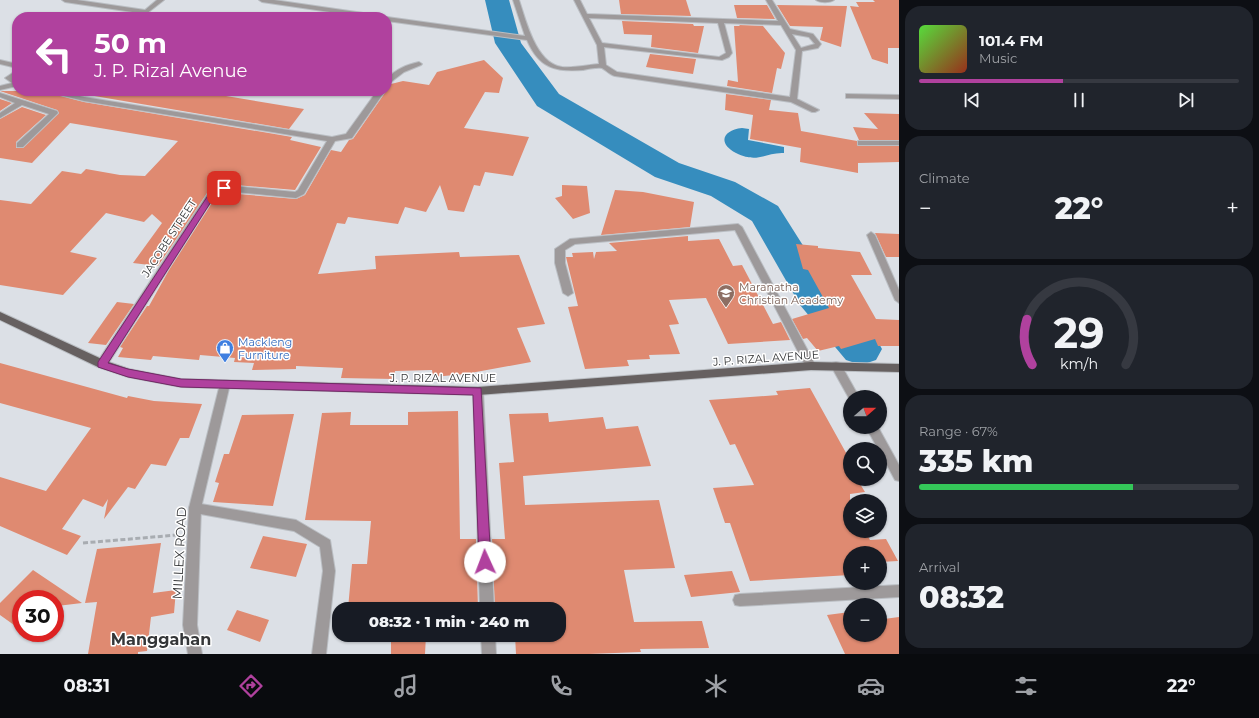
<!DOCTYPE html>
<meta charset="utf-8">
<style>
:root{--surface:#171b24;--page:#20242c;--text:#f1f3f6;--muted:#9ea1a6;--line:#363941;--accent:#b0419e}
body{margin:0;font-family:Montserrat,sans-serif;background:var(--page);color:var(--text);height:100vh;display:flex;flex-direction:column;font-size:15px;white-space:nowrap}
*{box-sizing:border-box;margin:0}
p{font-size:13px;color:var(--muted)}
.icon{flex:none;width:22px;height:22px;fill:none;stroke:currentColor;stroke-width:2;stroke-linecap:round;stroke-linejoin:round}
.map{position:relative;flex:1;overflow:hidden}
.side{display:flex;flex-direction:column;gap:6px;padding:6px;background:#0d0f14;width:360px}
.side>*{flex:none}
.banner{position:absolute;left:12px;top:12px;width:380px;height:84px;border-radius:16px;box-shadow:0 1px 3px #0004;background:#b0419e;color:#fff;overflow:hidden}
.needle{width:26px;rotate:70deg}
.buttons{position:absolute;left:843px;top:390px;display:grid;gap:8px}
.buttons a{display:grid;place-items:center;width:44px;height:44px;border-radius:50%;background:var(--surface);box-shadow:0 1px 3px #0004;font-size:20px}
.speed{position:absolute;left:12px;top:590px;display:flex;gap:8px;font-size:20px;font-weight:700;text-align:center}
.speed>*{display:grid;place-content:center;width:52px;height:52px;border-radius:50%;background:var(--surface);box-shadow:0 1px 3px #0004;line-height:1}
.speed .limit{border:6px solid #d22;background:#fff;color:#111}
.pin{position:absolute;display:grid;place-items:center;width:34px;height:34px;color:#fff;margin:-17px;border-radius:8px;box-shadow:0 2px 6px #0006}
.me{position:absolute;width:44px;margin:-22px;rotate:358deg;stroke-linejoin:round;filter:drop-shadow(0 0 3px #0008)}
.turn{display:flex;align-items:center;gap:14px;height:84px;padding:0 16px;font-size:18px}
.turn .icon{width:52px;height:52px;stroke-width:2.5}
.turn b{display:block;font-size:28px;line-height:34px}
.big{font-size:30px;font-weight:800;line-height:1.1}
.side .tile{flex:1;display:flex;flex-direction:column;justify-content:center;gap:6px;min-width:0;padding:0 14px;border-radius:16px;background:var(--page)}
.side .dial{align-items:center;gap:0}
.dial svg{height:104px;overflow:visible;fill:none;stroke:var(--line);stroke-width:7;stroke-linecap:round;text-anchor:middle}
.dial text{fill:var(--text);stroke:none}
.song{display:flex;align-items:center;gap:12px}
.cover{width:48px;height:48px;border-radius:6px;background:linear-gradient(135deg,hsl(110 70% 55%),hsl(10 70% 35%))}
.played{height:4px;border-radius:2px;background:linear-gradient(90deg,var(--accent) 45%,var(--line) 45%)}
.keys{display:flex;justify-content:space-around;direction:ltr}
.heat{display:flex;justify-content:space-between;align-items:center;font-size:22px;direction:ltr}
.charge{height:6px;border-radius:3px;background:linear-gradient(90deg,#34c759 67%,var(--line) 0)}
.trip{position:absolute;left:332px;top:602px;width:234px;height:40px;border-radius:16px;background:var(--surface);box-shadow:0 1px 3px #0004;font-weight:800;line-height:40px;text-align:center}
.menu{display:flex;height:64px;justify-content:space-around;align-items:center;background:#090b0e;color:var(--muted)}
.menu .icon{width:28px;height:28px}
.menu .current{color:var(--accent)}
.menu b{font-size:18px;color:var(--text)}
main{display:flex;flex:1;min-height:0}
.map>svg:first-child{display:block}
</style>
<main>
<div class="map">
<svg width="899" height="654" viewBox="0 0 899 654">
<rect width="100%" height="100%" fill="#dce0e6"/>
<path fill="#368dbe" d="M 742,128 L 749,129 L 748,140 L 784,147 L 784,153 C 766,152 758,164 736,153 C 717,143 723,130 742,128 Z"/>
<g fill="none" stroke-linecap="round" stroke-linejoin="round">
<path fill="#368dbe" fill-rule="evenodd" d="M 485,0 L 509,0 L 521,43 L 559,94 L 679,163 L 735,182 L 778,206 L 828,285 L 876,338 L 882,349 L 876,360 L 861,365 L 846,360 L 800,305 L 752,221 L 711,196 L 655,177 L 537,106 L 495,43 Z"/>
</g>
<path fill="#df8a71" d="M 619,0 L 686,0 L 691,16 L 621,14 Z
M 873,0 L 899,0 L 899,48 L 888,48 L 888,64 L 872,59 L 850,6 L 859,7 L 856,2 L 875,2 Z
M 734,5 L 767,5 L 775,19 L 737,18 Z
M 777,5 L 847,6 L 841,47 L 820,40 L 823,27 L 790,26 Z
M 622,21 L 693,24 L 694,26 L 704,26 L 698,53 L 651,47 L 652,35 L 624,34 Z
M 739,25 L 763,26 L 785,53 L 781,69 L 777,68 L 772,93 L 727,86 L 728,80 L 738,82 L 734,26 L 740,26 Z
M 650,54 L 696,59 L 693,74 L 646,67 Z
M 484,60 L 503,78 L 499,93 L 485,92 L 464,128 L 529,137 L 513,176 L 485,172 L 480,186 L 474,185 L 464,212 L 448,210 L 440,185 L 426,212 L 405,207 L 398,224 L 348,217 L 345,224 L 337,223 L 318,274 L 376,269 L 375,256 L 459,252 L 460,257 L 519,255 L 545,324 L 517,328 L 531,362 L 465,374 L 433,377 L 432,370 L 395,371 L 394,379 L 341,378 L 343,368 L 296,366 L 296,369 L 252,370 L 254,363 L 234,362 L 235,358 L 200,355 L 199,360 L 153,356 L 151,360 L 118,357 L 123,348 L 120,347 L 147,306 L 149,306 L 169,270 L 217,195 L 225,193 L 296,199 L 305,195 L 331,150 L 341,152 L 349,140 L 353,139 L 391,84 L 403,81 L 429,85 L 437,72 Z
M 0,91 L 43,91 L 84,102 L 292,137 L 290,140 L 321,147 L 295,190 L 224,184 L 210,189 L 158,266 L 133,263 L 162,223 L 152,214 L 144,222 L 106,213 L 70,252 L 97,258 L 63,295 L 0,285 L 0,200 L 31,204 L 62,171 L 81,174 L 86,169 L 120,175 L 145,176 L 178,141 L 70,123 L 32,163 L 0,158 L 0,119 L 22,107 L 46,115 L 16,142 L 16,148 L 23,148 L 59,113 L 57,110 Z
M 65,91 L 196,91 L 304,109 L 289,129 Z
M 726,94 L 771,100 L 769,110 L 798,113 L 801,131 L 857,141 L 858,146 L 899,146 L 899,162 L 858,163 L 858,173 L 800,162 L 801,148 L 750,139 L 753,115 L 725,110 Z
M 0,99 L 12,103 L 0,111 Z
M 864,113 L 899,114 L 899,140 L 859,140 L 853,127 L 878,129 Z
M 562,185 L 587,186 L 590,213 L 573,219 L 555,198 L 562,196 Z
M 615,190 L 643,192 L 694,202 L 690,227 L 601,235 Z
M 875,233 L 899,234 L 899,257 L 886,257 Z
M 688,236 L 688,241 L 719,239 L 733,266 L 742,265 L 773,324 L 781,322 L 790,340 L 728,344 L 706,298 L 669,300 L 679,324 L 669,325 L 680,354 L 649,355 L 650,359 L 627,360 L 629,366 L 585,369 L 568,307 L 578,306 L 566,257 L 573,257 L 572,253 L 593,252 L 594,259 L 596,252 L 617,251 L 609,243 Z
M 796,244 L 818,246 L 818,248 L 860,252 L 872,275 L 851,275 L 876,319 L 899,320 L 899,346 L 878,346 L 875,339 L 841,349 L 839,346 L 818,351 L 807,338 L 803,339 L 792,319 L 829,308 L 808,270 L 803,269 Z
M 117,302 L 134,304 L 106,345 L 88,343 Z
M 0,363 L 127,398 L 128,396 L 154,401 L 202,404 L 189,438 L 180,438 L 166,466 L 151,464 L 135,489 L 128,487 L 104,519 L 108,499 L 103,507 L 83,499 L 62,529 L 81,536 L 67,555 L 0,526 L 0,477 L 46,491 L 91,428 L 0,403 Z
M 810,388 L 850,460 L 850,479 L 857,479 L 865,492 L 850,494 L 850,531 L 865,531 L 870,540 L 886,539 L 898,561 L 880,562 L 880,553 L 850,553 L 850,575 L 750,581 L 730,523 L 725,523 L 713,488 L 754,485 L 735,444 L 730,445 L 709,400 L 778,395 L 776,391 Z
M 458,411 L 460,539 L 476,539 L 478,609 L 348,609 L 352,564 L 367,564 L 371,521 L 305,520 L 322,413 L 351,412 L 350,425 L 408,425 L 408,412 Z
M 548,413 L 549,422 L 603,417 L 606,429 L 638,426 L 651,466 L 523,476 L 525,505 L 659,500 L 675,568 L 624,570 L 634,622 L 702,621 L 709,648 L 640,649 L 641,652 L 589,654 L 516,654 L 515,635 L 559,635 L 559,609 L 495,609 L 492,539 L 505,539 L 499,463 L 514,462 L 509,414 Z
M 294,414 L 273,506 L 213,502 L 219,483 L 215,482 L 224,454 L 229,454 L 242,415 Z
M 263,536 L 307,544 L 296,577 L 250,568 Z
M 161,543 L 153,593 L 176,590 L 174,613 L 151,617 L 147,651 L 138,652 L 138,654 L 88,654 L 97,602 L 85,603 L 97,549 Z
M 33,570 L 82,603 L 57,606 L 55,608 L 55,599 L 21,599 L 21,630 L 0,615 L 0,603 Z
M 732,571 L 740,592 L 691,597 L 684,575 Z
M 237,610 L 269,620 L 260,642 L 227,630 Z
M 880,610 L 884,619 L 899,617 L 899,654 L 845,654 L 827,615 L 850,612 L 850,635 L 880,635 Z
M 391,635 L 426,635 L 425,654 L 391,654 Z"/>
<g fill="none" stroke-linecap="round" stroke-linejoin="round">
<g stroke="#babec3" stroke-width="2">
<path id="service" d="M 871,232 L 875,235 L 899,290 L 899,303 L 895,300 L 867,235 Z"/>
</g>
<g stroke="#babec3" stroke-width="2">
<path id="minor" d="M 62,0 L 77,0 L 145,10 L 157,0 L 164,0 L 146,14 L 65,2 Z
M 259,0 L 274,0 L 377,15 L 380,17 L 364,17 L 262,2 Z
M 513,0 L 519,0 C 526,21 536,64 562,67 C 574,68 587,65 599,64 L 597,45 L 574,0 L 580,0 L 587,14 L 778,21 L 766,0 L 772,0 L 790,29 L 813,34 L 821,44 L 818,48 L 802,51 L 797,99 L 819,110 L 815,112 L 812,112 L 791,102 L 615,76 C 610,75 606,70 602,68 C 597,67 588,69 583,70 C 555,72 539,68 527,40 L 387,21 L 387,17 L 525,36 ZM 589,18 L 718,23 L 726,53 L 719,57 L 602,43 ZM 724,23 L 781,25 L 796,50 L 790,97 L 617,72 L 606,65 L 604,47 L 722,60 L 729,57 L 732,53 ZM 792,34 L 809,37 L 815,44 L 801,48 Z
M 816,0 L 834,0 C 830,3 820,3 816,0 Z
M 0,60 L 17,64 L 17,68 L 0,64 Z
M 419,62 L 422,64 L 421,65 L 404,72 L 387,85 L 387,79 C 396,69 406,65 419,62 Z
M 17,70 L 17,75 L 13,78 L 17,80 L 17,86 L 0,90 L 0,86 L 12,83 L 5,78 Z
M 44,91 L 58,91 L 84,97 L 332,137 L 346,134 L 377,91 L 385,91 L 352,138 L 335,141 L 304,194 L 296,198 L 225,191 L 216,194 L 106,367 L 98,367 L 97,364 L 98,361 L 210,190 L 224,185 L 295,192 L 298,190 L 327,141 L 84,101 Z
M 0,93 L 57,111 L 58,113 L 23,147 L 17,147 L 17,143 L 49,114 L 22,105 L 0,118 L 0,113 L 15,103 L 0,97 Z
M 846,94 L 899,95 L 899,99 L 849,98 L 846,98 Z
M 858,141 L 899,141 L 899,145 L 858,145 Z
M 738,224 L 742,227 L 816,366 L 815,369 L 807,369 L 735,230 L 575,244 L 565,250 L 565,263 L 573,293 L 568,296 L 563,293 L 555,263 L 555,249 L 570,239 Z
M 836,362 L 840,363 L 859,397 L 850,397 L 850,400 L 831,366 L 832,363 Z
M 478,387 L 482,388 L 483,391 L 494,609 L 480,609 L 473,391 L 474,388 Z
M 866,427 L 878,427 L 899,465 L 899,481 L 895,480 L 880,452 L 880,449 L 878,449 Z
M 195,503 L 296,520 L 330,540 L 335,571 L 326,654 L 312,654 L 323,571 L 320,547 L 294,531 L 195,513 L 191,512 L 189,508 L 191,504 Z
M 899,585 L 899,597 L 740,606 L 735,605 L 733,600 L 735,595 L 740,594 Z
M 481,635 L 495,635 L 496,654 L 482,654 Z"/>
</g>
<g stroke="#babec3" stroke-width="2">
<path id="tertiary" d="M 225,380 L 229,381 L 230,384 L 201,508 L 197,625 L 202,654 L 188,654 L 183,625 L 189,508 L 220,384 L 221,381 Z"/>
</g>
<g stroke="#babec3" stroke-width="2">
<path id="primary" d="M 0,312 L 106,361 L 129,369 L 181,379 L 478,387 L 811,362 L 899,364 L 899,372 L 811,370 L 478,395 L 181,387 L 128,377 L 98,367 L 0,320 Z"/>
</g>
<path stroke="#a8acb1" stroke-width="3" stroke-dasharray="5 2.5" stroke-linecap="butt" d="M 83,543 L 177,535"/>
<use href="#service" fill="#9d999a" fill-rule="evenodd"/>
<use href="#minor" fill="#9d999a" fill-rule="evenodd"/>
<use href="#tertiary" fill="#9d999a" fill-rule="evenodd"/>
<use href="#primary" fill="#666060" fill-rule="evenodd"/>
</g>
<path fill="#b0419e" stroke="#722a67" d="M 224,186 L 228,188 L 216,194 L 108,363 L 128,369 L 181,379 L 481,388 L 491,562 L 489,566 L 485,568 L 481,566 L 479,562 L 473,395 L 181,387 L 128,377 L 98,367 L 98,362 L 211,191 Z"/>
<defs>
<g id="school-pin" transform="scale(0.9)"><path d="M0 17L-7.5 6A9.5 9.5 0 1 1 7.5 6Z" fill="#8d6e63" stroke="#fff"/><path d="M0-5L7-2L0 1L-7-2ZM-4 1L0 2.5L4 1V4Q0 6-4 4Z" fill="#fff"/></g>
<g id="shop-pin" transform="scale(0.9)"><path d="M0 17L-7.5 6A9.5 9.5 0 1 1 7.5 6Z" fill="#3f7fe0" stroke="#fff"/><path d="M-5-2.5h2.3a2.7 3.5 0 0 1 5.4 0H5L5.5 6h-11ZM-1.5-2.5h3a1.5 2.3 0 0 0-3 0Z" fill="#fff"/></g>
</defs>
<g fill-rule="evenodd">
<use href="#school-pin" x="726" y="293"/>
<use href="#shop-pin" x="225" y="348"/>
</g>
<g text-anchor="middle" stroke-width="3" stroke-linejoin="round" paint-order="stroke">
<g font-size="11" fill="#343638" stroke="#fff">
<text transform="translate(169 238) rotate(-57)" y="4">JACOBE STREET</text>
<text transform="translate(766 358) rotate(-4)" y="4">J. P. RIZAL AVENUE</text>
<text x="443" y="382">J. P. RIZAL AVENUE</text>
</g>
<g font-size="11" fill="#785e54" stroke="#fff" text-anchor="start">
<text x="739" y="291">Maranatha<tspan x="739" dy="13">Christian Academy</tspan></text>
</g>
<g font-size="11" fill="#366cbe" stroke="#fff" text-anchor="start">
<text x="238" y="346">Mackleng<tspan x="238" dy="13">Furniture</tspan></text>
</g>
<g font-size="13" fill="#343638" stroke="#fff">
<text transform="translate(179 553) rotate(-87)" y="5">MILLEX ROAD</text>
</g>
<g font-size="16" font-weight="bold" fill="#343638" stroke="#fff">
<text x="161" y="645">Manggahan</text>
</g>
</g>
</svg>
<div class="buttons">
<a><svg class="needle" viewBox="-14 -14 28 28"><path d="M0-13l5 13h-10z" fill="#e53935"/><path d="M0 13l5-13h-10z" fill="#9ea1a6"/></svg></a>
<a><svg class="icon" aria-label="search" viewBox="0 0 24 24"><circle cx="10" cy="10" r="6"/><path d="M15 15l6 6"/></svg></a>
<a><svg class="icon" aria-label="layers" viewBox="0 0 24 24"><path d="M12 4l9 5-9 5-9-5zM3 14l9 5 9-5"/></svg></a>
<a>+</a>
<a>−</a>
</div>
<div class="speed"><div class="limit">30</div></div>
<div class="pin" style="left:224px;top:188px;background:#d93025"><svg class="icon" aria-label="arrive" viewBox="0 0 24 24"><path d="M6 21V4h12l-3 4 3 4H6"/></svg></div>
<svg class="me" style="left:485px;top:562px" viewBox="-20 -20 40 40"><circle r="19" fill="#fff"/><path d="M0-13L10 11 0 6-10 11z" fill="#b0419e"/></svg>
<div class="trip">08:32 · 1 min · 240 m</div>
<div class="banner">
<div class="turn"><svg class="icon" aria-label="left" viewBox="0 0 24 24"><path d="M17 20v-9H6M10 6l-5 5 5 5"/></svg><div><b>50 m</b>J. P. Rizal Avenue</div></div>
</div>
</div>
<section class="side">
<div class="tile">
<div class="song"><i class="cover"></i><div><b>101.4 FM</b><p>Music</p></div></div>
<div class="played"></div>
<div class="keys"><svg class="icon" aria-label="previous" viewBox="0 0 24 24"><path d="M18 5L8 12l10 7zM5 5v14"/></svg><svg class="icon" aria-label="pause" viewBox="0 0 24 24"><path d="M8 5v14M16 5v14"/></svg><svg class="icon" aria-label="next" viewBox="0 0 24 24"><path d="M6 5l10 7-10 7zM19 5v14"/></svg></div>
</div>
<div class="tile"><p>Climate</p>
<div class="heat"><a>−</a><b class="big">22°</b><a>+</a></div>
</div>
<div class="tile dial"><svg viewBox="0 0 100 80">
<path d="M14 69A42 42 0 1 1 86 69"/>
<path d="M14 69A42 42 0 0 1 10 34" stroke="#b0419e"/>
<text x="50" y="56" font-size="32" font-weight="700">29</text>
<text x="50" y="72" font-size="11">km/h</text>
</svg></div>
<div class="tile"><p>Range · 67%</p><b class="big">335 km</b><div class="charge"></div></div>
<div class="tile"><p>Arrival</p><b class="big">08:32</b></div>
</section>
</main>
<nav class="menu">
<b>08:31</b>
<svg class="icon current" aria-label="directions" viewBox="0 0 24 24"><path d="M12 3l9 9-9 9-9-9zM9 14v-3h6M13 9l2 2-2 2"/></svg>
<svg class="icon" aria-label="music" viewBox="0 0 24 24"><path d="M9 18V5l10-2v13"/><circle cx="6" cy="18" r="3"/><circle cx="16" cy="16" r="3"/></svg>
<svg class="icon" aria-label="phone" viewBox="0 0 24 24"><path d="M5 4h4l2 5-3 2q2 4 5 5l2-3 5 2v4C11 20 4 13 5 4z"/></svg>
<svg class="icon" aria-label="climate" viewBox="0 0 24 24"><path d="M12 3v18M4 7l16 10M4 17L20 7"/></svg>
<svg class="icon" aria-label="car" viewBox="0 0 24 24"><path d="M5 17H2v-5l4-1 3-4h7l3 4 3 1v5h-3M9 17h6M6 11h13"/><circle cx="7" cy="17" r="2"/><circle cx="17" cy="17" r="2"/></svg>
<svg class="icon" aria-label="filters" viewBox="0 0 24 24"><path d="M4 7h16M4 17h16"/><circle cx="9" cy="7" r="2"/><circle cx="15" cy="17" r="2"/></svg>
<b>22°</b>
</nav>
